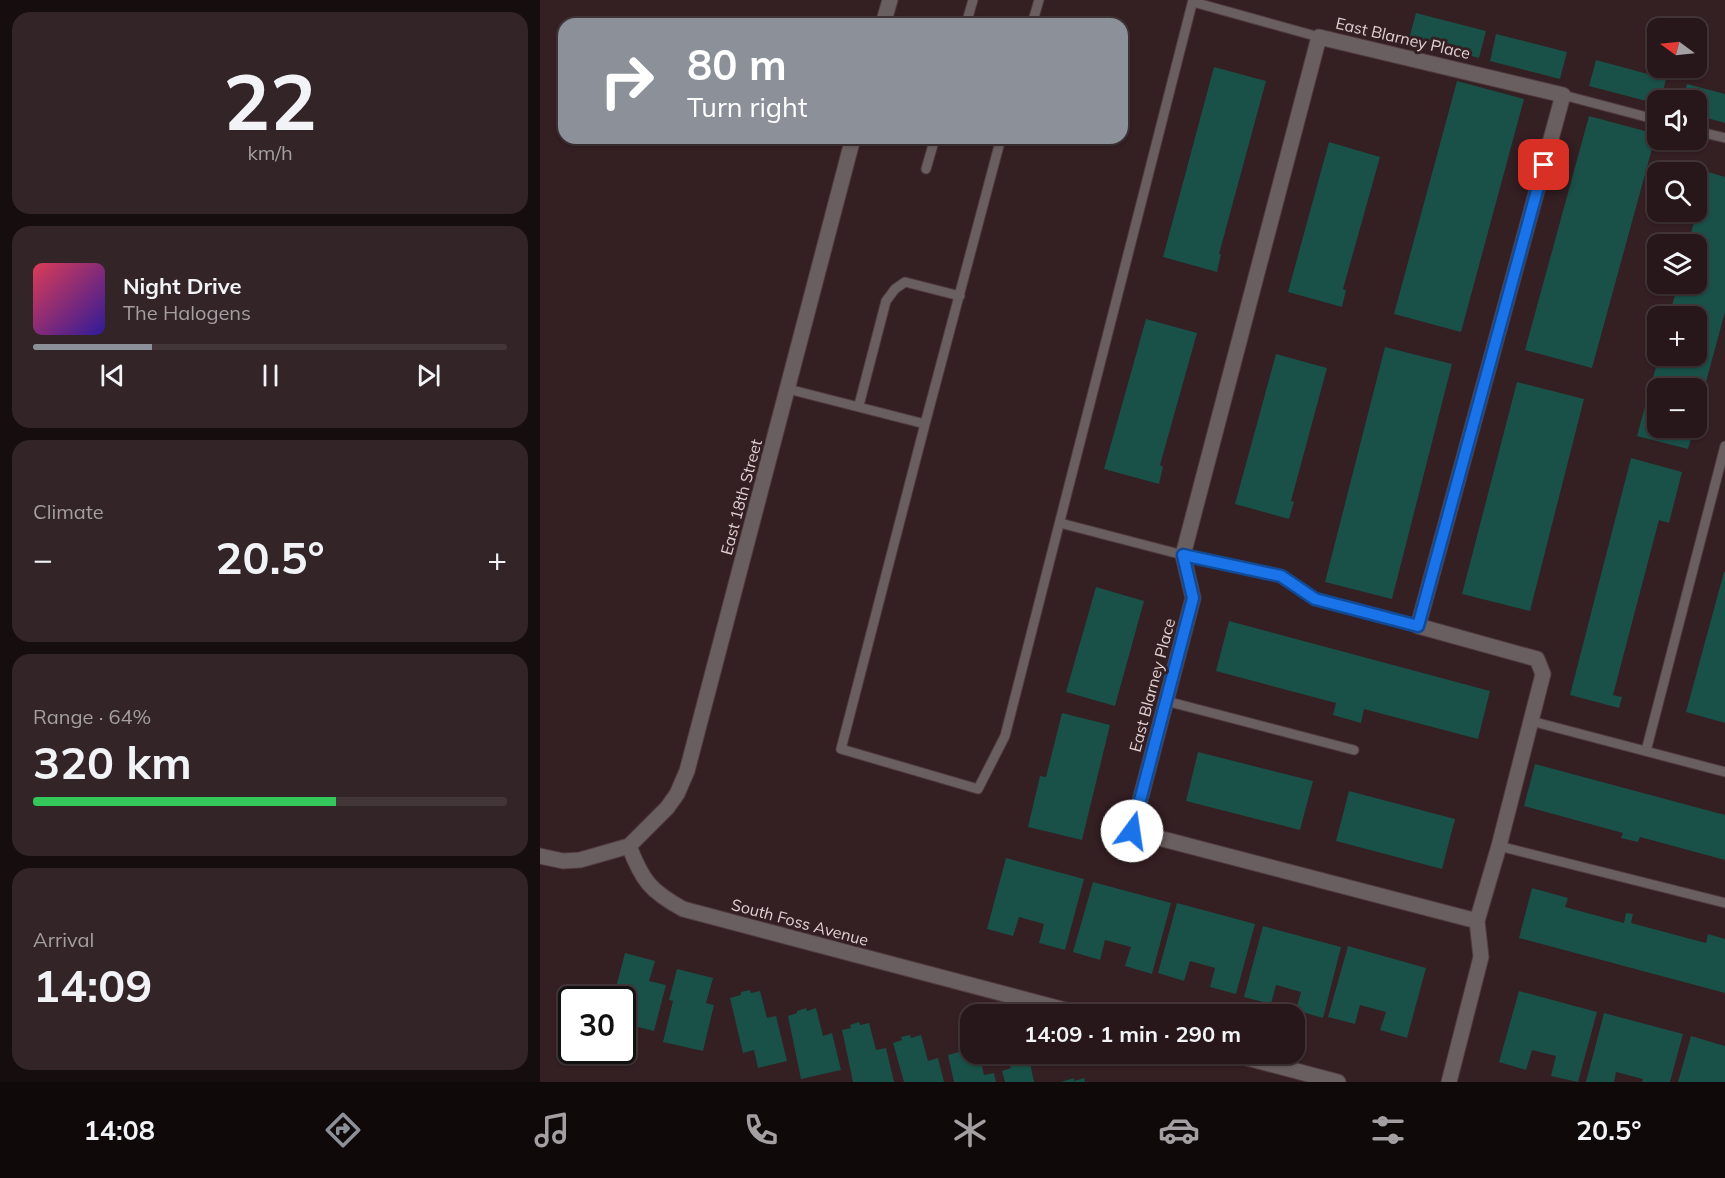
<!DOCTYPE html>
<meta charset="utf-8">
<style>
:root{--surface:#27171a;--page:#332427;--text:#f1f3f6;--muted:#a49fa2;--line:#433639;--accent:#8c9099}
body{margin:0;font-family:Mulish,sans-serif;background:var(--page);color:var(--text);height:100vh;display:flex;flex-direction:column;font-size:22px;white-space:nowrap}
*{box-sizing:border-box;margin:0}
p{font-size:20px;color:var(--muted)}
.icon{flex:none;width:33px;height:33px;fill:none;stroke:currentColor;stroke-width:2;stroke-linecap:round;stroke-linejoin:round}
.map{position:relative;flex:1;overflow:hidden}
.side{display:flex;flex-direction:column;gap:12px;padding:12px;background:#150d0e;width:540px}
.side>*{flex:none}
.top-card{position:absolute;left:18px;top:18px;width:570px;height:126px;border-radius:18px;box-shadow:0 2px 4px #0004,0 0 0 2px var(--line);background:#8c9099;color:#fff;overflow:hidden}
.needle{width:39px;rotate:285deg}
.tools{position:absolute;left:1107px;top:18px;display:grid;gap:12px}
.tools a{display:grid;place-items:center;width:60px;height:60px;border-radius:12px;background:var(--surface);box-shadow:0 2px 4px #0004,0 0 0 2px var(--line);font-size:30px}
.speed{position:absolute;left:18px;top:986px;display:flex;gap:12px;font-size:30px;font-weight:700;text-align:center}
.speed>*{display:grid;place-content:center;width:78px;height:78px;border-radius:50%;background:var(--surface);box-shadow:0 2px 4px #0004,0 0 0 2px var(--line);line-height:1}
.speed .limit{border:3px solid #111;border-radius:9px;background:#fff;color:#111}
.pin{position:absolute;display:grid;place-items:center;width:51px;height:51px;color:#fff;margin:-26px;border-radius:12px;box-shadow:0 3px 9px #0006}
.me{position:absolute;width:66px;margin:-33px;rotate:14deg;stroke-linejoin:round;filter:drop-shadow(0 0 4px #0008)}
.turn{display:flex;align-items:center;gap:21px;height:126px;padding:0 30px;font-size:27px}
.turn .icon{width:78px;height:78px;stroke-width:2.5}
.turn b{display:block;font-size:42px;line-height:51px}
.big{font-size:45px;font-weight:700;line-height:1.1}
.side .card{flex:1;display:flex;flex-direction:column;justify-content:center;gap:9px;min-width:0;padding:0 21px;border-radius:18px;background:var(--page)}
.side .dial{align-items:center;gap:0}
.dial b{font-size:78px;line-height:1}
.song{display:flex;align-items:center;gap:18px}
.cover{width:72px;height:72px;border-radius:9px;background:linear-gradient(135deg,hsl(350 70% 55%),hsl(250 70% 35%))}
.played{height:6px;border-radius:3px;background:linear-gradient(90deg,var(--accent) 25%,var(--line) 25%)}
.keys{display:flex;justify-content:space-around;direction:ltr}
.heat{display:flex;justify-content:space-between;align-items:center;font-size:33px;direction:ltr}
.charge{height:9px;border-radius:4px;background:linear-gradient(90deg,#34c759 64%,var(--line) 0)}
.trip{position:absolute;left:420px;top:1004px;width:345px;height:60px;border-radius:18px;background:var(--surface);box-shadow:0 2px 4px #0004,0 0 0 2px var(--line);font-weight:700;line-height:60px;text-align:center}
.tabs{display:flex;height:96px;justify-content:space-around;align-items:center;background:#10090a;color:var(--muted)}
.tabs .icon{width:42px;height:42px}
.tabs .selected{color:var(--accent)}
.tabs b{font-size:27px;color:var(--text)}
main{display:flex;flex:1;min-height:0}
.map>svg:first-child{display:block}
</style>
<main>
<section class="side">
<div class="card dial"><b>22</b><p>km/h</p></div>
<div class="card">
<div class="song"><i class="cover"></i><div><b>Night Drive</b><p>The Halogens</p></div></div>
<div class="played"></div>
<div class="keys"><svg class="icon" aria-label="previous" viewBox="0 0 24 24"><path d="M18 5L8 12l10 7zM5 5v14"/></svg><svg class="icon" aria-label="pause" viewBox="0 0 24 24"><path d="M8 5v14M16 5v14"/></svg><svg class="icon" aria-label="next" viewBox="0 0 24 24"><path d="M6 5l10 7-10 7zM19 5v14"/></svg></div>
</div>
<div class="card"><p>Climate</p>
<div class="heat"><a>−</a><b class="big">20.5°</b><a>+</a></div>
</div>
<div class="card"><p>Range · 64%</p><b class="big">320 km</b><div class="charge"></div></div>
<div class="card"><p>Arrival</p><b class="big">14:09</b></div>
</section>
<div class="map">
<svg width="1185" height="1082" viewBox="0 0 1185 1082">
<rect width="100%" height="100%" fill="#341f23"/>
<path fill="#195047" d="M 876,13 L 946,31 L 939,58 L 869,39 Z
M 956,34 L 1027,52 L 1020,79 L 950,61 Z
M 1056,60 L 1126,79 L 1121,100 L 1118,100 L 1118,104 L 1049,86 Z
M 674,67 L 726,81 L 679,254 L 681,254 L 677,272 L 623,257 Z
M 917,81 L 984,99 L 921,332 L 854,314 Z
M 1147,84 L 1185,94 L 1185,123 L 1156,115 L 1156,100 L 1142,100 Z
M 1049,116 L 1116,134 L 1052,368 L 985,350 Z
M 789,142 L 840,157 L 803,289 L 806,290 L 802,307 L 748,292 Z
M 1168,172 L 1185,177 L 1185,312 L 1157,415 L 1156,388 L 1118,388 L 1118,428 L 1154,428 L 1148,449 L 1097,436 L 1119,356 L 1156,356 L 1156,316 L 1129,316 L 1138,284 L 1156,284 L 1156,244 L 1148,244 Z
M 606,319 L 657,333 L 620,465 L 623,467 L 619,484 L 564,469 Z
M 845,347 L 912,364 L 852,599 L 785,582 Z
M 736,354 L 787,368 L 751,501 L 754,502 L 749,519 L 695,504 Z
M 977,382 L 1044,399 L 990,611 L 922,594 Z
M 1091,458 L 1142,472 L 1129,523 L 1119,520 L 1073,695 L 1082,697 L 1079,708 L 1030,695 Z
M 1184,572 L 1185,572 L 1185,723 L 1146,712 Z
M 556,587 L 604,601 L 575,706 L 526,692 Z
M 689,621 L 950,691 L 938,739 L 824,709 L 821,723 L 793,715 L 796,703 L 676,671 Z
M 522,713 L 570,725 L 542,840 L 488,827 L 500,776 L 506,777 Z
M 658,752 L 773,781 L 760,830 L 646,801 Z
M 995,764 L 1185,815 L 1185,860 L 1100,837 L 1098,842 L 1081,838 L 1083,833 L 984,806 Z
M 809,791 L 915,819 L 902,869 L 796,841 Z
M 466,858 L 544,879 L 525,950 L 499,943 L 504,924 L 479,917 L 473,936 L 447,929 Z
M 553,882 L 631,903 L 612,974 L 585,966 L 591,947 L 565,940 L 560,960 L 533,952 Z
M 992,888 L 1028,898 L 1025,907 L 1084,923 L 1086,913 L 1093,914 L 1091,923 L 1166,943 L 1168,934 L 1185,939 L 1185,993 L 979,938 Z
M 637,903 L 715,924 L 696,994 L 670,987 L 675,968 L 650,961 L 644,981 L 618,973 Z
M 723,926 L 801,947 L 783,1018 L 756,1010 L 761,992 L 736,985 L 731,1004 L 704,997 Z
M 808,946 L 886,968 L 867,1038 L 840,1030 L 846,1012 L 820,1005 L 815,1024 L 788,1017 Z
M 85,953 L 115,961 L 109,981 L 126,985 L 114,1031 L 82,1023 L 82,999 L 73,999 Z
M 137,969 L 173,978 L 166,1003 L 174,1005 L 163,1051 L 123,1042 L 133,1001 L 129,1000 Z
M 210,990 L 211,993 L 220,991 L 227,1018 L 236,1016 L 247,1061 L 218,1068 L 214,1050 L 203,1053 L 190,998 L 201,995 L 201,992 Z
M 979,991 L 1057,1012 L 1038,1082 L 1011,1076 L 1016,1056 L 992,1050 L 986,1070 L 959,1062 Z
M 266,1008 L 267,1011 L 276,1008 L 283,1036 L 292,1033 L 301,1070 L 261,1079 L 248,1016 L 257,1013 L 257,1011 Z
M 1064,1013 L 1143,1034 L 1130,1082 L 1102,1082 L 1103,1079 L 1076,1072 L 1074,1082 L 1046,1082 Z
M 319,1022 L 320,1025 L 329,1023 L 336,1050 L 346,1048 L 354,1082 L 313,1082 L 302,1030 L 311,1028 L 310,1025 Z
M 370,1035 L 371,1038 L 381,1035 L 388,1061 L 398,1058 L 404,1082 L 364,1082 L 353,1043 L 362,1040 L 361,1037 Z
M 1151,1036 L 1185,1046 L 1185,1082 L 1138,1082 Z
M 428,1047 L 430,1053 L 439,1053 L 444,1075 L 454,1073 L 456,1082 L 414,1082 L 408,1055 L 419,1052 L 418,1050 Z
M 480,1063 L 480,1066 L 490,1063 L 494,1082 L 465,1082 L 462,1071 L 471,1068 L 470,1066 Z
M 534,1078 L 534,1081 L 544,1078 L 545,1082 L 521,1082 Z"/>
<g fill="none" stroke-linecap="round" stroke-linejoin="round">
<g stroke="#503b3f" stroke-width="11">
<path id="service" d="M 653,2 L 779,37
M 426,24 L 433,0
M 492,24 L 499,0
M 1023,95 L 1118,120
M 1156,131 L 1185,138
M 386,169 L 395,138
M 248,389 L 385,424 L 461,138
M 319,405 L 346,301 L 355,289 L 365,282 L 420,296
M 385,424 L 301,749 L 438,789 L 465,736 L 653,0
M 520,523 L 643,555 L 741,576 L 775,599 L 878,626
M 626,701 L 814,750
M 991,721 L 1185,772
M 1106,751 L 1185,446
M 959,846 L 1185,903"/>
</g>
<g stroke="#503b3f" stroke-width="17">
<path id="minor" d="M 89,846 C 102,880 110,891 143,909 L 540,1014
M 688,1053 L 798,1082
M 909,1082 L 941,957 L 937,921 L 959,846 L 1003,674 L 997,659 L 878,626 L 1023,95 L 779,37 L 643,555 L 653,598 L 592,831 L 937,921"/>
</g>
<g stroke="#503b3f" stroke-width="17">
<path id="tertiary" d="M 343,24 L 350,0
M 0,856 L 23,861 L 40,860 L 89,846 L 127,808 L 137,794 L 147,771 L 313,138"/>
</g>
<use href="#service" stroke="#6a5f60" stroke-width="9"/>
<use href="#minor" stroke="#6a5f60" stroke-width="15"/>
<use href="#tertiary" stroke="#6a5f60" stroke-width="15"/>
</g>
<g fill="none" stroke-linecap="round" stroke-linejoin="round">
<g stroke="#114b97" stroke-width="15">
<path id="route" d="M 592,831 L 653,598 L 643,555 L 741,576 L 775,599 L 878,626 L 1004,165"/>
</g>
<use href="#route" stroke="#1a73e8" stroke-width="10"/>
</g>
<g text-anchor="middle" stroke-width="6" stroke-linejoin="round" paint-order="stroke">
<g font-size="16" fill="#e0d1d3" stroke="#341f23">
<text transform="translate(863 38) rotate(13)" y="6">East Blarney Place</text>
<text transform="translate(201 497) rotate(-75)" y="6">East 18th Street</text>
<text transform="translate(612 685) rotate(-75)" y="6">East Blarney Place</text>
<text transform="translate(260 922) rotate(15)" y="6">South Foss Avenue</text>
</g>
</g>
</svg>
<div class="tools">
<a><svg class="needle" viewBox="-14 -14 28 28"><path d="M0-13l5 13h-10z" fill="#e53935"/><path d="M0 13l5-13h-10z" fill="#a49fa2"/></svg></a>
<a><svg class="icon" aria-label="sound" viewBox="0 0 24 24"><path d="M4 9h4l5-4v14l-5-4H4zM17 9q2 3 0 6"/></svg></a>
<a><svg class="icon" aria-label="search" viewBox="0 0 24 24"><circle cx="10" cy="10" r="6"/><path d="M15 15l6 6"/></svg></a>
<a><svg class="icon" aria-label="layers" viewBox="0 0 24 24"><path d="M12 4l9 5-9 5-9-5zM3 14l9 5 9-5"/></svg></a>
<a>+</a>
<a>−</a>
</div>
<div class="speed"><div class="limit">30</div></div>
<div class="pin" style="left:1004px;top:165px;background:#d93025"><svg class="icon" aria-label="arrive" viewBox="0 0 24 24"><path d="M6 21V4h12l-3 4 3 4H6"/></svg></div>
<svg class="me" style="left:592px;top:831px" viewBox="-20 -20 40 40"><circle r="19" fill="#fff"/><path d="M0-13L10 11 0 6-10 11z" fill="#1a73e8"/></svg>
<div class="trip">14:09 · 1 min · 290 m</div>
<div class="top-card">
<div class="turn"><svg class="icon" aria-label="right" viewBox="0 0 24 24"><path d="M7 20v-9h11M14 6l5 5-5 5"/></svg><div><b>80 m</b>Turn right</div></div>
</div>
</div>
</main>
<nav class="tabs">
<b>14:08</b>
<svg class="icon selected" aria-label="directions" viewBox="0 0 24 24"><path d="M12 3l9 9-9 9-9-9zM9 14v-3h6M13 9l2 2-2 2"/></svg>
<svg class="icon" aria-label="music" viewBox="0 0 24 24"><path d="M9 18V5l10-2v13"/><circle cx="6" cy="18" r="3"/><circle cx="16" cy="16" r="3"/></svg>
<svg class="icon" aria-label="phone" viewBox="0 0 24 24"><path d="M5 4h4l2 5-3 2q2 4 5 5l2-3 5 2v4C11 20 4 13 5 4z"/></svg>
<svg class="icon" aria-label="climate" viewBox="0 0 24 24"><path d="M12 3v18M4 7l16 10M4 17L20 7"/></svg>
<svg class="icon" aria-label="car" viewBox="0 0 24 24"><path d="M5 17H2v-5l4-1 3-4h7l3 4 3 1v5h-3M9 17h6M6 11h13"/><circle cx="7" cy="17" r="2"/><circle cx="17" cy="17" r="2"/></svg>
<svg class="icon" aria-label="filters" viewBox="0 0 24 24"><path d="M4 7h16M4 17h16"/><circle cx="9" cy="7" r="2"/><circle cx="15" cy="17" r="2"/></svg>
<b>20.5°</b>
</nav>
